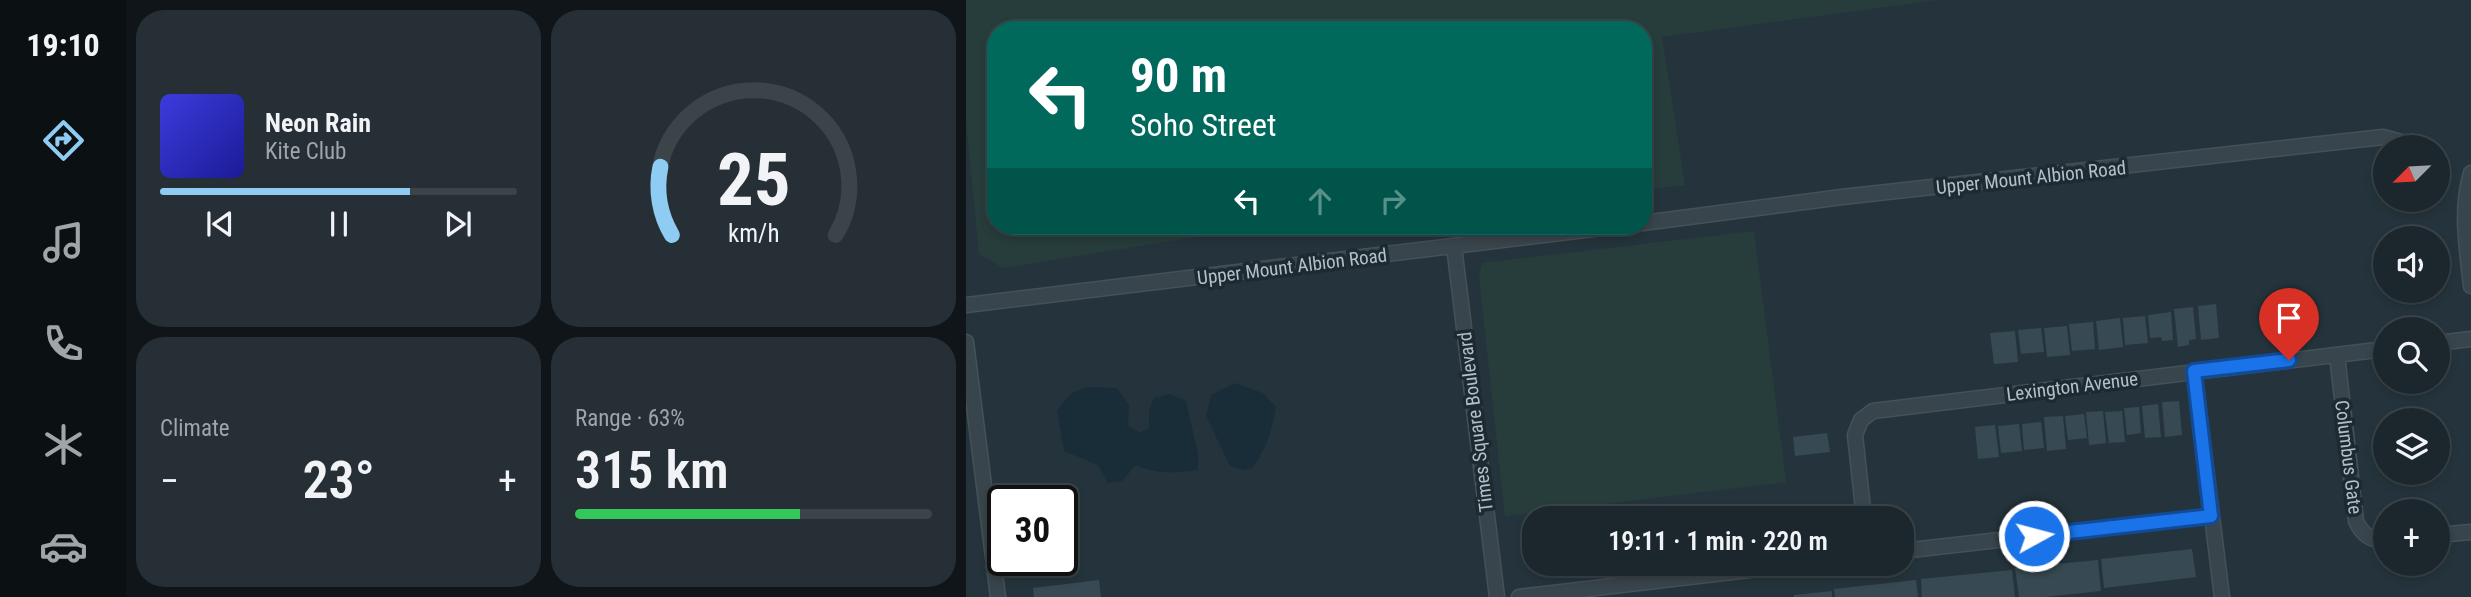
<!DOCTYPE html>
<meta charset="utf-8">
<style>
:root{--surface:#1c272d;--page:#252f35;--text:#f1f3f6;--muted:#a0a5aa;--line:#3a4449;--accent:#8fccf3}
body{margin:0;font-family:"Roboto Condensed",sans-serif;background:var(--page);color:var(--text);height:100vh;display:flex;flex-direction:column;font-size:26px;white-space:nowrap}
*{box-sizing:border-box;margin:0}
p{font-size:23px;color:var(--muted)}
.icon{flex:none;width:38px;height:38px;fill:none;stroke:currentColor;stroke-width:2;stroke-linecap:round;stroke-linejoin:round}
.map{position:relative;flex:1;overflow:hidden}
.drawer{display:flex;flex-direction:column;gap:10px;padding:10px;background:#0f1519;width:840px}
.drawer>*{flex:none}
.banner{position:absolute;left:21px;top:21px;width:665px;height:214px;border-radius:28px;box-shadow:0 4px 10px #0003,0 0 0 2px var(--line);background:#00695c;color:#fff;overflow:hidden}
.needle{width:46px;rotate:246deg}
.tools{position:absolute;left:1407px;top:135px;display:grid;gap:14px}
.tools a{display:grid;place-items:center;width:77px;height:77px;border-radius:50%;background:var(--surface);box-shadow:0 4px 10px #0003,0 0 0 2px var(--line);font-size:35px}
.speed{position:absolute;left:21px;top:485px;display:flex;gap:14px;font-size:35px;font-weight:700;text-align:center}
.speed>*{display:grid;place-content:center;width:91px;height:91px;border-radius:50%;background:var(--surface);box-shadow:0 4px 10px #0003,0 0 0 2px var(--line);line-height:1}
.speed .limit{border:4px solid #111;border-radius:10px;background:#fff;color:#111}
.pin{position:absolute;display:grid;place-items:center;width:60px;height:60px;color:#fff;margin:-72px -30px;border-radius:50% 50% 50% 0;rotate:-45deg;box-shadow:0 0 7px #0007}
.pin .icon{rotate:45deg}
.me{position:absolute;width:77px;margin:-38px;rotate:83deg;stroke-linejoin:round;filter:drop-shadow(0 0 5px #0008)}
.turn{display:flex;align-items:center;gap:24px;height:147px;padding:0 28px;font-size:32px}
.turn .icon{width:91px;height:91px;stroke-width:2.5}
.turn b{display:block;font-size:49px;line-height:60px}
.lanes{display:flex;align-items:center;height:66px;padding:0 28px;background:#0003;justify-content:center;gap:35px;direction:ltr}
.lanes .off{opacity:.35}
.big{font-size:52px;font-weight:600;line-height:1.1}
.drawer .tile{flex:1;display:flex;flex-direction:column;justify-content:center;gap:10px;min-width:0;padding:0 24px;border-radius:28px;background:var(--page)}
.drawer .dial{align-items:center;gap:0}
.dial svg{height:182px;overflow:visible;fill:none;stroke:var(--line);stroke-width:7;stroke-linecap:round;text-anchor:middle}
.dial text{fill:var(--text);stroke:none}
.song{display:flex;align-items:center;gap:21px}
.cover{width:84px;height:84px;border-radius:10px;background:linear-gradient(135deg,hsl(240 70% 55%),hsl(240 70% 35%))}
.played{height:7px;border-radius:4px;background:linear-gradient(90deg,var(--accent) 70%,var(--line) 70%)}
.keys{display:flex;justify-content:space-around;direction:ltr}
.heat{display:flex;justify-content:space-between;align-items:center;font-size:38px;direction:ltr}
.charge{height:10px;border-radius:5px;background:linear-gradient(90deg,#34c759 63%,var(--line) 0)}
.drawer .tiles{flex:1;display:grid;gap:10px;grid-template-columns:repeat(2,1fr)}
.trip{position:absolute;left:556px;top:506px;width:392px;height:70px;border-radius:28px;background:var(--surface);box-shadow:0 4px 10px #0003,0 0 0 2px var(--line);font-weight:600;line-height:70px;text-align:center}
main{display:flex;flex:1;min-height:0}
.menu{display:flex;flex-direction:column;width:126px;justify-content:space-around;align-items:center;background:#0b1012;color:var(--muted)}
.menu .icon{width:49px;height:49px}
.menu .current{color:var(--accent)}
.menu b{font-size:32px;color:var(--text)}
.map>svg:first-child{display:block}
</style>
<main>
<nav class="menu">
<b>19:10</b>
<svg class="icon current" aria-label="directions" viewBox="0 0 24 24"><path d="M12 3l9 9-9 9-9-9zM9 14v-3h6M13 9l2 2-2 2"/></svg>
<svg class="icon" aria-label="music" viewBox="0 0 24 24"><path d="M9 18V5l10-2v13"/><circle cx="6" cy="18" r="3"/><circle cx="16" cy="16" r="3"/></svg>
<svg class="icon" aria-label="phone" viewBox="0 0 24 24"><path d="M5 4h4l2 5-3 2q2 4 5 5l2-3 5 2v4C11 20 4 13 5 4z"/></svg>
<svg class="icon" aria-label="climate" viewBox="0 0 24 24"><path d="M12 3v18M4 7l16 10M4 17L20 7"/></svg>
<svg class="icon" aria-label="car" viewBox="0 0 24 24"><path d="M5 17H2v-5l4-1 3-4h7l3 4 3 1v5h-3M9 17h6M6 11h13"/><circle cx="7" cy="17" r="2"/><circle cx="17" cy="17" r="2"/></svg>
</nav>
<section class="drawer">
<div class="tiles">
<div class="tile">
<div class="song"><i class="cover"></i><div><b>Neon Rain</b><p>Kite Club</p></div></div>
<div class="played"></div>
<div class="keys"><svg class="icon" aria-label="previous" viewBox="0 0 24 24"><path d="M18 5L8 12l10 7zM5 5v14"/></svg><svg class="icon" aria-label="pause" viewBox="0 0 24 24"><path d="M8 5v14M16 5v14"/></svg><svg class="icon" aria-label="next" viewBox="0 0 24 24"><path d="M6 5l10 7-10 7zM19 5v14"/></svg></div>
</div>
<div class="tile dial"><svg viewBox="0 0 100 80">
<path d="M14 69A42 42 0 1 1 86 69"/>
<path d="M14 69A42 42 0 0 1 9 39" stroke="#8fccf3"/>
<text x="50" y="56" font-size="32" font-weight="700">25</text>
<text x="50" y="72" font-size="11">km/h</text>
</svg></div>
<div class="tile"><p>Climate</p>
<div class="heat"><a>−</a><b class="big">23°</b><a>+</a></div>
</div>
<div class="tile"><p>Range · 63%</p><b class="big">315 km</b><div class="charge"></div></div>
</div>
</section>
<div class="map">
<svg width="1505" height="597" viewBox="0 0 1505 597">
<rect width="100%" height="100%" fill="#25343c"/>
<path fill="#273d3b" d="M 0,0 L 971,0 L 696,37 L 719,185 L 677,190 L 677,30 L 30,30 L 30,226 L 229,226 L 230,237 L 37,268 L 13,254 L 0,120 Z
M 788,231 L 820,482 L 539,516 L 513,277 L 516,263 Z"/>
<path fill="#192d39" d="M 269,383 L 297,393 L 310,407 C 306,430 301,449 286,468 L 278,470 L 264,466 L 240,416 L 245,395 Z
M 121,387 L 151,388 L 163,405 L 162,425 L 174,433 L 183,428 L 183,410 L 188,398 L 203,394 L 220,401 L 232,454 L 232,470 C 210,473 191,475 170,465 L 156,481 L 142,483 L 132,465 L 98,451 L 91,411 L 104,394 Z"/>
<path fill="#374952" d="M 1250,304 L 1253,338 L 1235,340 L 1232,306 Z
M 1227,307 L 1230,339 L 1223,340 L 1223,345 L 1212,347 L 1208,309 Z
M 1205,312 L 1207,340 L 1196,341 L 1195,337 L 1184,338 L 1182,315 Z
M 1179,316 L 1182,343 L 1159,345 L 1157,318 Z
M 1154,318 L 1157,347 L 1133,350 L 1130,321 Z
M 1127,322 L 1129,349 L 1106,351 L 1103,324 Z
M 1101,326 L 1104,355 L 1081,357 L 1078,328 Z
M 1075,328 L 1078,352 L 1055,354 L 1052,330 Z
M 1049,331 L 1052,362 L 1028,364 L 1024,333 Z
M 1213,401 L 1216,435 L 1199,437 L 1196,402 Z
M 1192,404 L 1195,437 L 1179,438 L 1176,406 Z
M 1173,407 L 1175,433 L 1161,435 L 1158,408 Z
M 1137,411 L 1140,443 L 1123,445 L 1120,412 Z
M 1156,411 L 1159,442 L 1143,443 L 1139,412 Z
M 1118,414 L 1121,438 L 1102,440 L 1099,416 Z
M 1097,416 L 1100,449 L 1081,451 L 1078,417 Z
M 1075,422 L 1078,448 L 1058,450 L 1056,424 Z
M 1053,424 L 1056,451 L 1035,453 L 1032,426 Z
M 1029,425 L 1033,457 L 1012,459 L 1009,427 Z
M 861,433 L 864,452 L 829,456 L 827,437 Z
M 1226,549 L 1230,577 L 1138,588 L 1135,559 Z
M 1132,560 L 1135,591 L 1079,597 L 1053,597 L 1049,568 Z
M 1046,570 L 1049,597 L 956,597 L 955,579 Z
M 133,580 L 135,597 L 68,597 L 67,588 Z
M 950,580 L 952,597 L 869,597 L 868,589 Z
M 866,591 L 866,597 L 828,597 L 828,595 Z"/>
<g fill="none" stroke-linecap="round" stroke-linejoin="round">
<g stroke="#455158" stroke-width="17">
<path id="minor" d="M 1505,173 C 1494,210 1501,248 1505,286
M 677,223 L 876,197 L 1417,137 L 1453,147
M 488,246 L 531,597
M 0,305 L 652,226
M 0,342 L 32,597
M 1472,343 L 1505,339
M 1371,355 L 1390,521 C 1396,535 1405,540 1419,541
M 1228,371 L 1256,597
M 898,518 L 889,435 L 895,420 L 907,411 L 1419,349
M 1472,535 L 1505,532
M 936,551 L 1245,516
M 553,597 L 835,564"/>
</g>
<use href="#minor" stroke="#39454c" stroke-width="14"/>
</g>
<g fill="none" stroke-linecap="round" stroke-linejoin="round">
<g stroke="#114b97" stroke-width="18">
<path id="route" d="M 1068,536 L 1245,516 L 1228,371 L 1323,360"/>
</g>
<use href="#route" stroke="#1a73e8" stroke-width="12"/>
</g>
<g text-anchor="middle" stroke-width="7" stroke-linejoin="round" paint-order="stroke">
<g font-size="19" fill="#b4c0c8" stroke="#1e2a31">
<text transform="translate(1065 177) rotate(-6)" y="7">Upper Mount Albion Road</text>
<text transform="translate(326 266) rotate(-7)" y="7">Upper Mount Albion Road</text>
<text transform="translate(1106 386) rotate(-7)" y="7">Lexington Avenue</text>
<text transform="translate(509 422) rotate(-97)" y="7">Times Square Boulevard</text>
<text transform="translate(1383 457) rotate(83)" y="7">Columbus Gate</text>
</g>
</g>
</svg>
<div class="tools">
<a><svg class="needle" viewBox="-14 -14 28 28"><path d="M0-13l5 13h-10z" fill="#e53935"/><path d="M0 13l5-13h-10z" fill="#a0a5aa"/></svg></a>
<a><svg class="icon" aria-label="sound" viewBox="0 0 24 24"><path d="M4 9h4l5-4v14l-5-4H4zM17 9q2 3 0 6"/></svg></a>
<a><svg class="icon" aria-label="search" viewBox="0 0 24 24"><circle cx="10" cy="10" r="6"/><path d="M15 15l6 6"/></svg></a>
<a><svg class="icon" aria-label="layers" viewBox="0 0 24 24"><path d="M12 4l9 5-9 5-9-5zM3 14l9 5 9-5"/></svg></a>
<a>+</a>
</div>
<div class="speed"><div class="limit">30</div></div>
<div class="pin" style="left:1323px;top:360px;background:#d93025"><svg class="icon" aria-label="arrive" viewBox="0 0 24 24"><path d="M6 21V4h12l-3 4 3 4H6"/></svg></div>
<svg class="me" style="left:1068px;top:536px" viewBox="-20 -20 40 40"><circle r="17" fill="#1a73e8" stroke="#fff" stroke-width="3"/><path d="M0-11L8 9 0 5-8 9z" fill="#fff"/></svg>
<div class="trip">19:11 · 1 min · 220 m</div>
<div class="banner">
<div class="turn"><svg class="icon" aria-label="left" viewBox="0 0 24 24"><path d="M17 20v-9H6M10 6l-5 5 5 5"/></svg><div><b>90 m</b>Soho Street</div></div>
<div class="lanes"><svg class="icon" aria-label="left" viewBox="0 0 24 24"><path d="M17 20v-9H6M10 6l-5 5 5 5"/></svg><svg class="icon off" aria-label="ahead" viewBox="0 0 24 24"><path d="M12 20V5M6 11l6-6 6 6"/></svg><svg class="icon off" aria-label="right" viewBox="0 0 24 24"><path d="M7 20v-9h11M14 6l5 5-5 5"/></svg></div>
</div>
</div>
</main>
